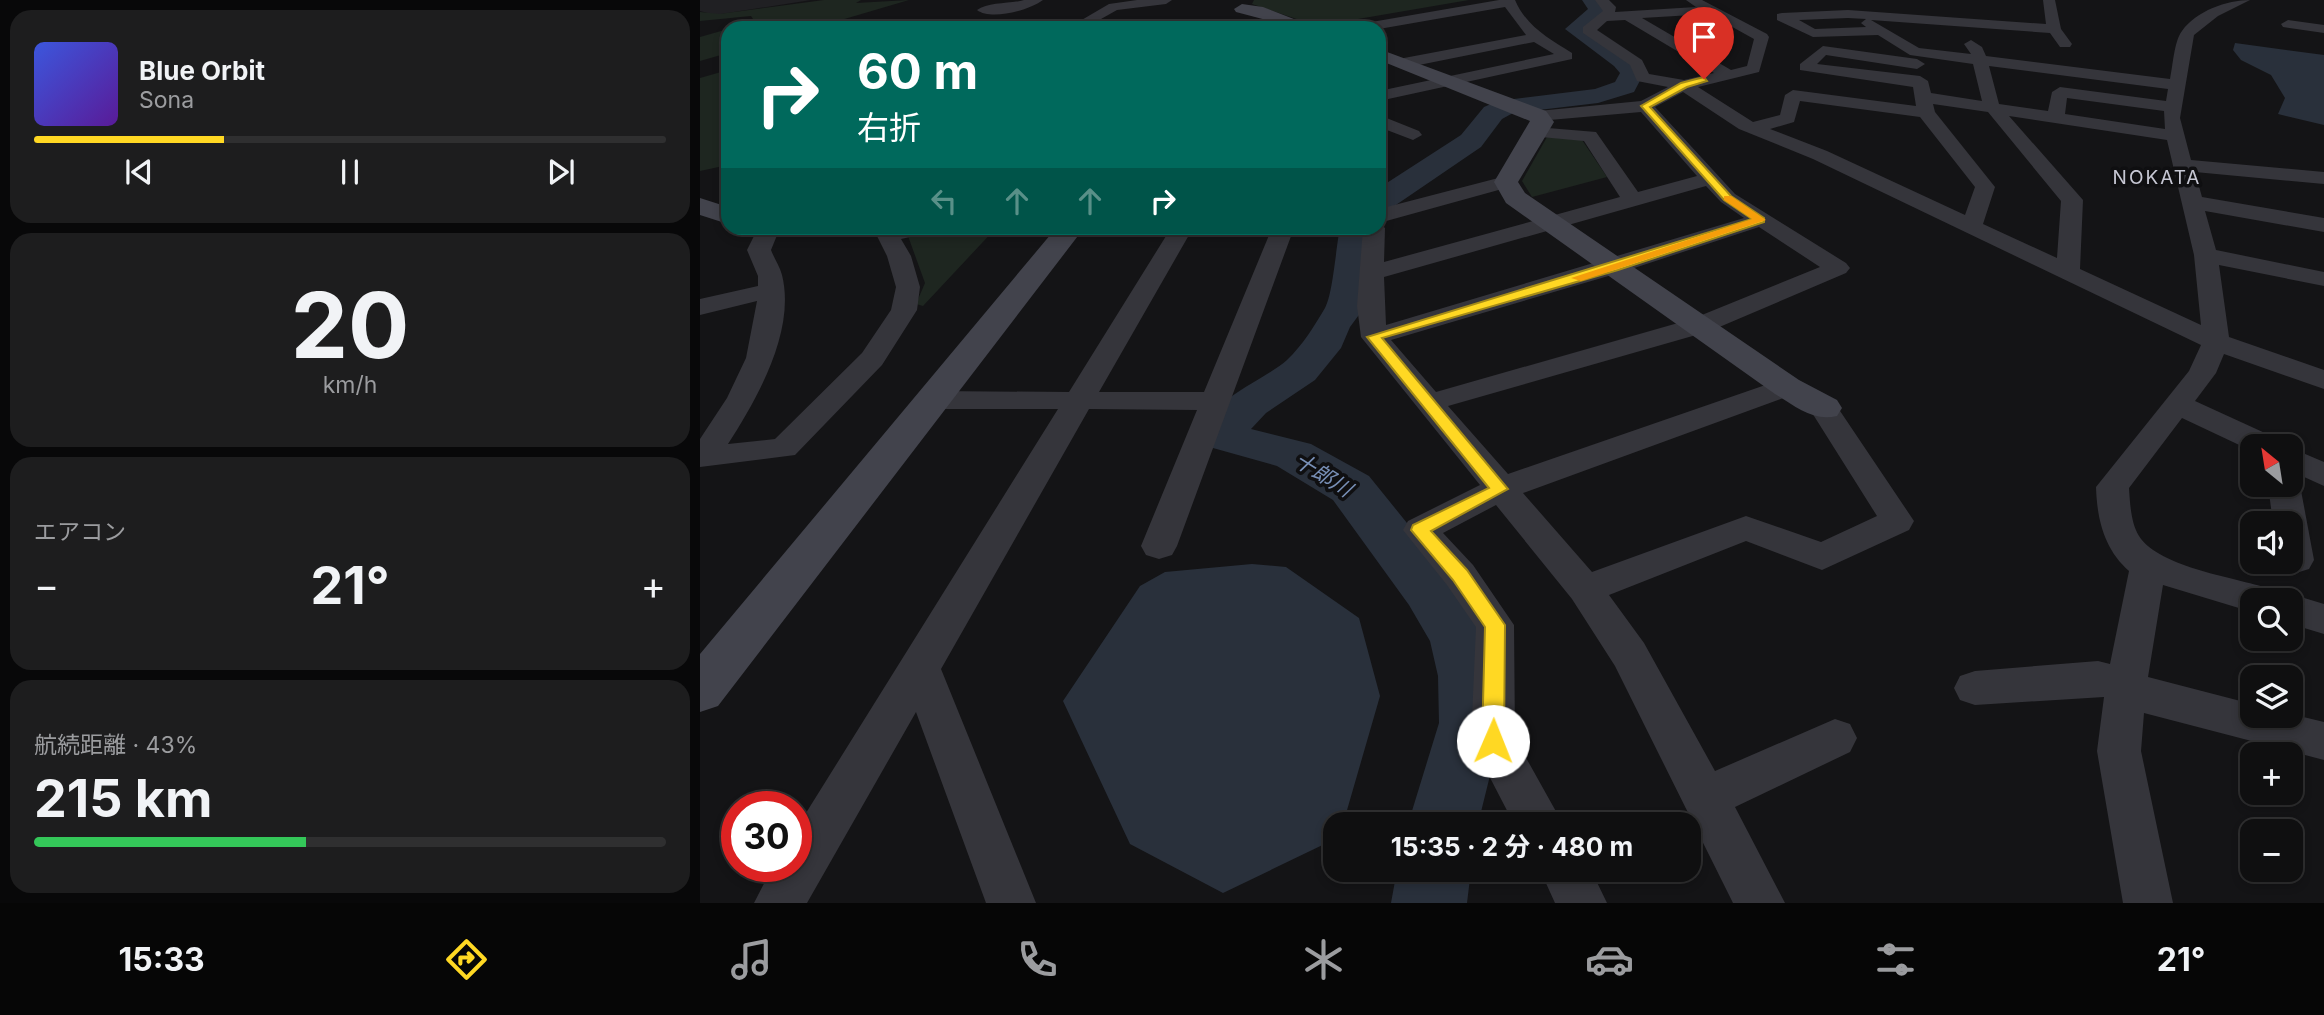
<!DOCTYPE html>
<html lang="ja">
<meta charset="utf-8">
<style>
:root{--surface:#0f0f10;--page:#1d1d1e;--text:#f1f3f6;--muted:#9b9c9f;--line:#2f2f30;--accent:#ffd823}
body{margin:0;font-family:Inter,"Noto Sans JP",sans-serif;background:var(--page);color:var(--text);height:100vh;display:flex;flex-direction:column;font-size:26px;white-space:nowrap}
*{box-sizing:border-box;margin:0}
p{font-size:23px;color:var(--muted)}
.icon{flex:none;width:38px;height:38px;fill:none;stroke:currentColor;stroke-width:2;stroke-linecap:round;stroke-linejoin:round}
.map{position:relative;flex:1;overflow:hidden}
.panel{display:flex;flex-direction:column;gap:10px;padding:10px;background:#080809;width:700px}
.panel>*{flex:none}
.top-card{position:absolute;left:21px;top:21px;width:665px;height:214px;border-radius:21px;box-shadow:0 4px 10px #0003,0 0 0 2px var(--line);background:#00695c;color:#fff;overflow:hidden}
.needle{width:46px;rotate:330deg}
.fabs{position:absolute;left:1540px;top:434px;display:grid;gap:14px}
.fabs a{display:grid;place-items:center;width:63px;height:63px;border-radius:14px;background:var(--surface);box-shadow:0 4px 10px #0003,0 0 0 2px var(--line);font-size:35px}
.speed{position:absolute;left:21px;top:791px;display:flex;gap:14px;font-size:35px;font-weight:700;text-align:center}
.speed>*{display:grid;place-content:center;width:91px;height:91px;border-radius:50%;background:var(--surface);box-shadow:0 4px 10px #0003,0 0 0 2px var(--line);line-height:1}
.speed .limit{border:10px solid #d22;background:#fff;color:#111}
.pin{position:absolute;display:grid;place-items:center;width:60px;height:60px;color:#fff;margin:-72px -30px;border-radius:50% 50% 50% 0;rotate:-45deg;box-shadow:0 0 7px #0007}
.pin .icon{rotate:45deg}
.me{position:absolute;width:77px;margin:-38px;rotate:1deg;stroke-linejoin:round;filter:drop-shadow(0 0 5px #0008)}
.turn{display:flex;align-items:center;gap:24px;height:147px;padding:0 21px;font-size:32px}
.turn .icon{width:91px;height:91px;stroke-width:2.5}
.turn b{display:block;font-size:49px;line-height:60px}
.lanes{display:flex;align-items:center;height:66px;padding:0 21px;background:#0003;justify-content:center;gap:35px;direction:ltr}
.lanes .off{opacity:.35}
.big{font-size:52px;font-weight:700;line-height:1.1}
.panel .tile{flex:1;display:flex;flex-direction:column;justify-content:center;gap:10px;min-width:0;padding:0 24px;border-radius:21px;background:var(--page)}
.panel .dial{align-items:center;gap:0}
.dial b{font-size:91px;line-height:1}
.song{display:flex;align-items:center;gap:21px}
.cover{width:84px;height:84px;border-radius:10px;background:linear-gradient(135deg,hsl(230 70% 55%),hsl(270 70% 35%))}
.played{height:7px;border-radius:4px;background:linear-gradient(90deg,var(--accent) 30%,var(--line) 30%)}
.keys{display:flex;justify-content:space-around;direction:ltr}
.heat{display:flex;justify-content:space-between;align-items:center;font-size:38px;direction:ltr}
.charge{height:10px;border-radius:5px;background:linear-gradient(90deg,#34c759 43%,var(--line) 0)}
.trip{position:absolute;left:623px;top:812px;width:378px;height:70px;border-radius:21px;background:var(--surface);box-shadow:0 4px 10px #0003,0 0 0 2px var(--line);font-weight:700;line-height:70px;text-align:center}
.tab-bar{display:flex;height:112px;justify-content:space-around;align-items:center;background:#060606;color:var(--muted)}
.tab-bar .icon{width:49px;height:49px}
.tab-bar .selected{color:var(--accent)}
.tab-bar b{font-size:32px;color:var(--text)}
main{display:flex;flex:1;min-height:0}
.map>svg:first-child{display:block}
</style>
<main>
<section class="panel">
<div class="tile">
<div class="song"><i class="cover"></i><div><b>Blue Orbit</b><p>Sona</p></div></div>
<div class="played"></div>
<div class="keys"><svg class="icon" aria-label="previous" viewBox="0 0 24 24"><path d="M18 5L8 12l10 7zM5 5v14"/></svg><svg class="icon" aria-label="pause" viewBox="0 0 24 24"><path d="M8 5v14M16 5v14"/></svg><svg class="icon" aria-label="next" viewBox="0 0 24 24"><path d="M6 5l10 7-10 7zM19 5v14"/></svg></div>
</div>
<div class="tile dial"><b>20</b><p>km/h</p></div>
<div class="tile"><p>エアコン</p>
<div class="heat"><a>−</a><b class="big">21°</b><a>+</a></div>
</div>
<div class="tile"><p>航続距離 · 43%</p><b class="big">215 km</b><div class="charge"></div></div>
</section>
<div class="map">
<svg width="1624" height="903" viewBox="0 0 1624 903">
<rect width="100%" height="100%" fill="#141416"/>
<path fill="#202023" d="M 0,0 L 111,0 L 15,15 L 0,11 Z"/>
<path fill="#1e2620" d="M 124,0 L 161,0 L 156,3 L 209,0 L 114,28 L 30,28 L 53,19 L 51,16 L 0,21 L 0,12 L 19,14 Z
M 554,0 L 769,0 L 617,26 L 552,4 Z
M 28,29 L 28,53 L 0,61 L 0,37 Z
M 28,70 L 28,165 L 0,171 L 0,78 Z
M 847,137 L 882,140 L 907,177 L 832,197 L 822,181 Z
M 247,228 L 296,228 L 223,306 L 216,304 L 225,283 L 208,236 Z"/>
<path fill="#29303b" d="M 1535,43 L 1624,55 L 1624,125 L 1578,114 L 1585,98 L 1571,75 L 1541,60 L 1533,50 Z
M 552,564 L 586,567 L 659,618 L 680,696 L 643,824 L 635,824 L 635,839 L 523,893 L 430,844 L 363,701 L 440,586 L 465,572 Z"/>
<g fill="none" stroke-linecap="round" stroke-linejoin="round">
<path fill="#29303b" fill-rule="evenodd" d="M 882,0 L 903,0 L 908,6 L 905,15 L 888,29 C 908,42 930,53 944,73 L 934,92 L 898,103 L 813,113 L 802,119 L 781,147 L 690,209 L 679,211 L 679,188 L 761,135 L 784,107 L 798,101 L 895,89 L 915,82 L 920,73 L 914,66 L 865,29 L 888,9 Z
M 640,228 L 673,228 L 664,308 L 650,327 L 641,348 L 615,380 L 566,413 L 551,429 L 611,444 L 669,476 L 749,575 L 780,621 L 800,676 L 803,723 L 778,824 L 708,824 L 739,723 L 738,676 L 730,641 L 709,605 L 633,500 L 577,466 L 513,448 C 486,407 563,382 587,360 C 602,346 615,325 625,308 C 633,294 636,246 640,228 Z
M 697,870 L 771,870 L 767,903 L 691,903 Z"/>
<path fill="#35353b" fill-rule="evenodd" d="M 324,0 L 343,0 C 330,10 291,21 277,10 C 288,2 310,4 324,0 Z
M 437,0 L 472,0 L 466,4 L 417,10 L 385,28 L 368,28 L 409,4 Z
M 799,0 L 815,0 C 826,26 849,39 872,53 L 872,59 L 679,101 L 679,91 L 854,54 L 834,42 L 704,68 L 696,63 L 704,58 L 826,35 L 805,7 L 679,29 L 653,28 L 660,24 Z
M 895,0 L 909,0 L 916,7 L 915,12 L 996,7 L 986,0 L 1002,0 L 1067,34 L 1069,37 L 1059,72 L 998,87 L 1053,122 L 1080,115 L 1085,95 L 1093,90 L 1216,106 L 1213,87 L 1100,70 L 1100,64 L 1123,46 L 1217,59 L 1225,64 L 1217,69 L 1126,55 L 1117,64 L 1220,76 L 1228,81 L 1231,93 L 1282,101 L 1273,64 L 1210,55 L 1178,35 L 1113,37 L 1077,20 L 1077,14 L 1082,13 L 1148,10 L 1346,24 L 1343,0 L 1355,0 L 1361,29 L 1372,44 L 1370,47 L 1360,47 L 1350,33 L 1171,20 L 1219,48 L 1271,54 L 1264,44 L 1271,40 L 1282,47 L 1286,56 L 1470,79 C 1473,66 1474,41 1482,31 C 1496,11 1527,0 1550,0 L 1518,16 L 1494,35 L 1480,118 L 1491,160 L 1624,172 L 1624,184 L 1495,172 L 1502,197 L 1624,218 L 1624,232 L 1505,211 L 1516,250 L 1624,272 L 1624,286 L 1519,265 L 1529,337 L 1624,370 L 1624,389 L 1524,354 L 1516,373 L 1495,401 L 1578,439 L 1583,446 L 1552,446 L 1552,451 L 1482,418 L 1429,488 C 1430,504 1431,523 1439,536 C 1459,568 1539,578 1574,590 L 1579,598 L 1591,594 L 1624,604 L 1624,634 L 1591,624 L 1591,600 L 1552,600 L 1552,612 L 1463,585 L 1448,677 L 1552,704 L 1552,716 L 1591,714 L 1624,722 L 1624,760 L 1444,713 L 1441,751 L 1473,903 L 1423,903 L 1397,751 L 1404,697 L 1275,705 L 1260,700 L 1254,688 L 1260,676 L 1275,671 L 1398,661 L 1410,664 L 1429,571 C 1404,549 1397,519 1396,487 L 1489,371 L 1501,345 L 1113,159 L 1039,129 L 983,92 L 955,107 L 1035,194 L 1146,263 L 1150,268 L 1146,273 L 1010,331 L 748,406 L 808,474 L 1077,381 L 1087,378 L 1097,381 L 1101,387 L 1097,393 L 823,493 L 892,572 L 1046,516 L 1121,542 L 1177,516 L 1109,408 L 1114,402 L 1124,399 L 1134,402 L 1214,521 L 1209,530 L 1122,570 L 1046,541 L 909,595 L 944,643 L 1015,771 L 1135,719 L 1150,724 L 1157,738 L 1150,752 L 1035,807 L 1085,903 L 1033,903 L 915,666 L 872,599 L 796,505 L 743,533 L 773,565 L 814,625 L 815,738 L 863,824 L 814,824 L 771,741 L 776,627 L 747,585 L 703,530 L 708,521 L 780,485 L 661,337 L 657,306 L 663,228 L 679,228 L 679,223 L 685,228 L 684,262 L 920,197 L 884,141 L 830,136 L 827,132 L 830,128 L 836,127 L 896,132 L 938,192 L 997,176 L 941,112 L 838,121 L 829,116 L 838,111 L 941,101 L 968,87 L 937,81 L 930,65 L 883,33 L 883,27 L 903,11 ZM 1009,14 L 1054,39 L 1047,66 L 1031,70 L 942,18 ZM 1148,18 L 1166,19 L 1161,23 L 1166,27 L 1115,29 L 1099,20 ZM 925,20 L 1014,73 L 984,80 L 949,74 L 942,60 L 897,30 L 907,21 ZM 1289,66 L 1468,89 L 1466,101 L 1360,87 L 1352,92 L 1348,111 L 1299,104 ZM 1367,98 L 1464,111 L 1465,129 L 1365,114 ZM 1100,101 L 1220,117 L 1275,187 L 1265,215 L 1127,151 L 1070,129 L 1094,122 ZM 1233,104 L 1288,112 L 1361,201 L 1357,258 L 1283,224 L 1295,187 L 1235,112 ZM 1309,116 L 1467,140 L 1494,255 L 1501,325 L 1380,269 L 1383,200 ZM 1006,186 L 1021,202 L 1044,218 L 686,325 L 684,277 ZM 1059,227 L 1120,267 L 992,319 L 736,392 L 691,340 L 922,272 Z
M 1588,20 L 1624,25 L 1624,33 L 1583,27 L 1581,24 Z
M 679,115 L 719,131 L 722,135 L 713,140 L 679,127 Z
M 806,176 L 813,178 L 816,182 L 813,186 L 679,223 L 679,209 Z
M 58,228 L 80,228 L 71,250 C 74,258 80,267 82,275 C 96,331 57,399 28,444 L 75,439 L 162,353 L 191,310 L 196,287 L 187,256 L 173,228 L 231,228 L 228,233 L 201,239 L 211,256 L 220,287 L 217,310 L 182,365 L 95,455 L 0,467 L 0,439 L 27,398 L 46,358 L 57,301 L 0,315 L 0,299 L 58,286 L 58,276 L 47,250 Z
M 471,228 L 493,228 L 399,392 L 504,392 L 572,228 L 594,228 L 477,546 L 472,555 L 459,559 L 446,555 L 441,546 L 497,410 L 389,409 L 241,669 L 336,903 L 286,903 L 216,712 L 107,903 L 54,903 L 73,866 L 96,866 L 96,829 L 358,409 L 233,409 L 223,406 L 218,400 L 223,394 L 233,391 L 369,392 Z
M 1591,448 L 1624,462 L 1624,486 L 1591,471 Z
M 1591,476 L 1600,485 L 1614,560 L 1609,569 L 1596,573 L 1583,569 L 1579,562 L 1591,562 L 1591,523 L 1573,523 L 1568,485 L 1591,485 Z
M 840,870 L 891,870 L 907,903 L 855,903 Z"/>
<path fill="#42434c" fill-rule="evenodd" d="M 542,4 L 563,7 L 617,28 C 590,28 563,19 536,12 L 534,9 Z
M 679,49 L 846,111 L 854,122 L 818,182 L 825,193 L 1099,380 L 1137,400 L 1142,408 L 1137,416 C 1113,422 1095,406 1075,394 L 806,203 L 794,182 L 830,121 L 679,60 Z
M 0,198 L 28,207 L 28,224 L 0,215 Z
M 356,228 L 384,228 L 18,706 L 0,712 L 0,654 Z"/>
</g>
<path fill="#ffd823" stroke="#a68c17" stroke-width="2" d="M 1004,77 L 1007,81 L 987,87 L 950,107 L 1031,196 L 1064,218 L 1064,222 L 918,270 L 682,338 L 808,489 L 731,531 L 767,570 L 805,625 L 804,741 L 801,748 L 793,751 L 785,748 L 782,741 L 785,627 L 753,580 L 711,530 L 713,525 L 789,488 L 667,337 L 1052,219 L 1024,200 L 941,106 L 981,83 Z"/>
<path fill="#f59e0b" d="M 1024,196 L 1031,196 L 1066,220 L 881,281 L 871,278 L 1052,219 L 1024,200 Z"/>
<g text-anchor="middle" stroke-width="7" stroke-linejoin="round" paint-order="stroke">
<g font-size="19" letter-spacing="2" fill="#c6c7d3" stroke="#0f0f11">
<text x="1457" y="184">NOKATA</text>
</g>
<g font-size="21" font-style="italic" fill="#788fb6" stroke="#0f0f11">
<text transform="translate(623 475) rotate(32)" y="7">十郎川</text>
</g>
</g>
</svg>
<div class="fabs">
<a><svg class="needle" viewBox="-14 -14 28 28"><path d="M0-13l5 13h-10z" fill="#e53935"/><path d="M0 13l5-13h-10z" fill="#9b9c9f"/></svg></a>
<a><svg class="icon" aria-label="sound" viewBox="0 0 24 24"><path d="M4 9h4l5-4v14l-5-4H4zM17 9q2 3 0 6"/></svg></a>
<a><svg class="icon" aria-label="search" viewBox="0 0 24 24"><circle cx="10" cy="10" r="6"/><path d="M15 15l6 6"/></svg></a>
<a><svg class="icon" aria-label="layers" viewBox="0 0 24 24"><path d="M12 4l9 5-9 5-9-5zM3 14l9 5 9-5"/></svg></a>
<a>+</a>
<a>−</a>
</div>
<div class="speed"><div class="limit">30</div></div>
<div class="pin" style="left:1004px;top:79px;background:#d93025"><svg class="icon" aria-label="arrive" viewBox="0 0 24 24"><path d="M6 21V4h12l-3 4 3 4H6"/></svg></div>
<svg class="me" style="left:793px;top:741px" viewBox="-20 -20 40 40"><circle r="19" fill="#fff"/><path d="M0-13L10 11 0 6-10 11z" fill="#ffd823"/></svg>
<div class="trip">15:35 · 2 分 · 480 m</div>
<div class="top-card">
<div class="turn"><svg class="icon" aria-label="right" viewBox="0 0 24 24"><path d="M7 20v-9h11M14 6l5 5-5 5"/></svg><div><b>60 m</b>右折</div></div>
<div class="lanes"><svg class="icon off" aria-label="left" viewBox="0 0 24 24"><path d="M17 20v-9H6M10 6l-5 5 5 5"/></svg><svg class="icon off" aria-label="ahead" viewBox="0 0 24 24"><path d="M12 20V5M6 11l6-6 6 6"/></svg><svg class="icon off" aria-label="ahead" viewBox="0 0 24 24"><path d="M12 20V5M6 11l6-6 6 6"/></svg><svg class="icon" aria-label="right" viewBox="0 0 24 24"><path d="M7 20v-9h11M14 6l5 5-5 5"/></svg></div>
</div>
</div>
</main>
<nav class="tab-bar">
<b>15:33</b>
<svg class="icon selected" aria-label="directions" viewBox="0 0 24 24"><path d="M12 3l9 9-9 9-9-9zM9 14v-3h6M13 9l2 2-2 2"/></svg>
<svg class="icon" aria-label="music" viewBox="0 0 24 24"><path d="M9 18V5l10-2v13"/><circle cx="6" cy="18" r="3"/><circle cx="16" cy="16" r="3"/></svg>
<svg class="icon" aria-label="phone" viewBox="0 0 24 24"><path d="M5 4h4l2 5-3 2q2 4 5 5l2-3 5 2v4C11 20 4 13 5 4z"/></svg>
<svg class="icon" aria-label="climate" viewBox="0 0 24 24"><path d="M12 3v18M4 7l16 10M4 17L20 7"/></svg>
<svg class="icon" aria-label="car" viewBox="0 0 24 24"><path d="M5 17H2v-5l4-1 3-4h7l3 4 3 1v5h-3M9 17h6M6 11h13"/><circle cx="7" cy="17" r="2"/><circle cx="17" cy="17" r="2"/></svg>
<svg class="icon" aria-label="filters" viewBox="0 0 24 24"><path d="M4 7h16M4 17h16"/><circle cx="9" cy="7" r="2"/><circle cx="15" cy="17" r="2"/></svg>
<b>21°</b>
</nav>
